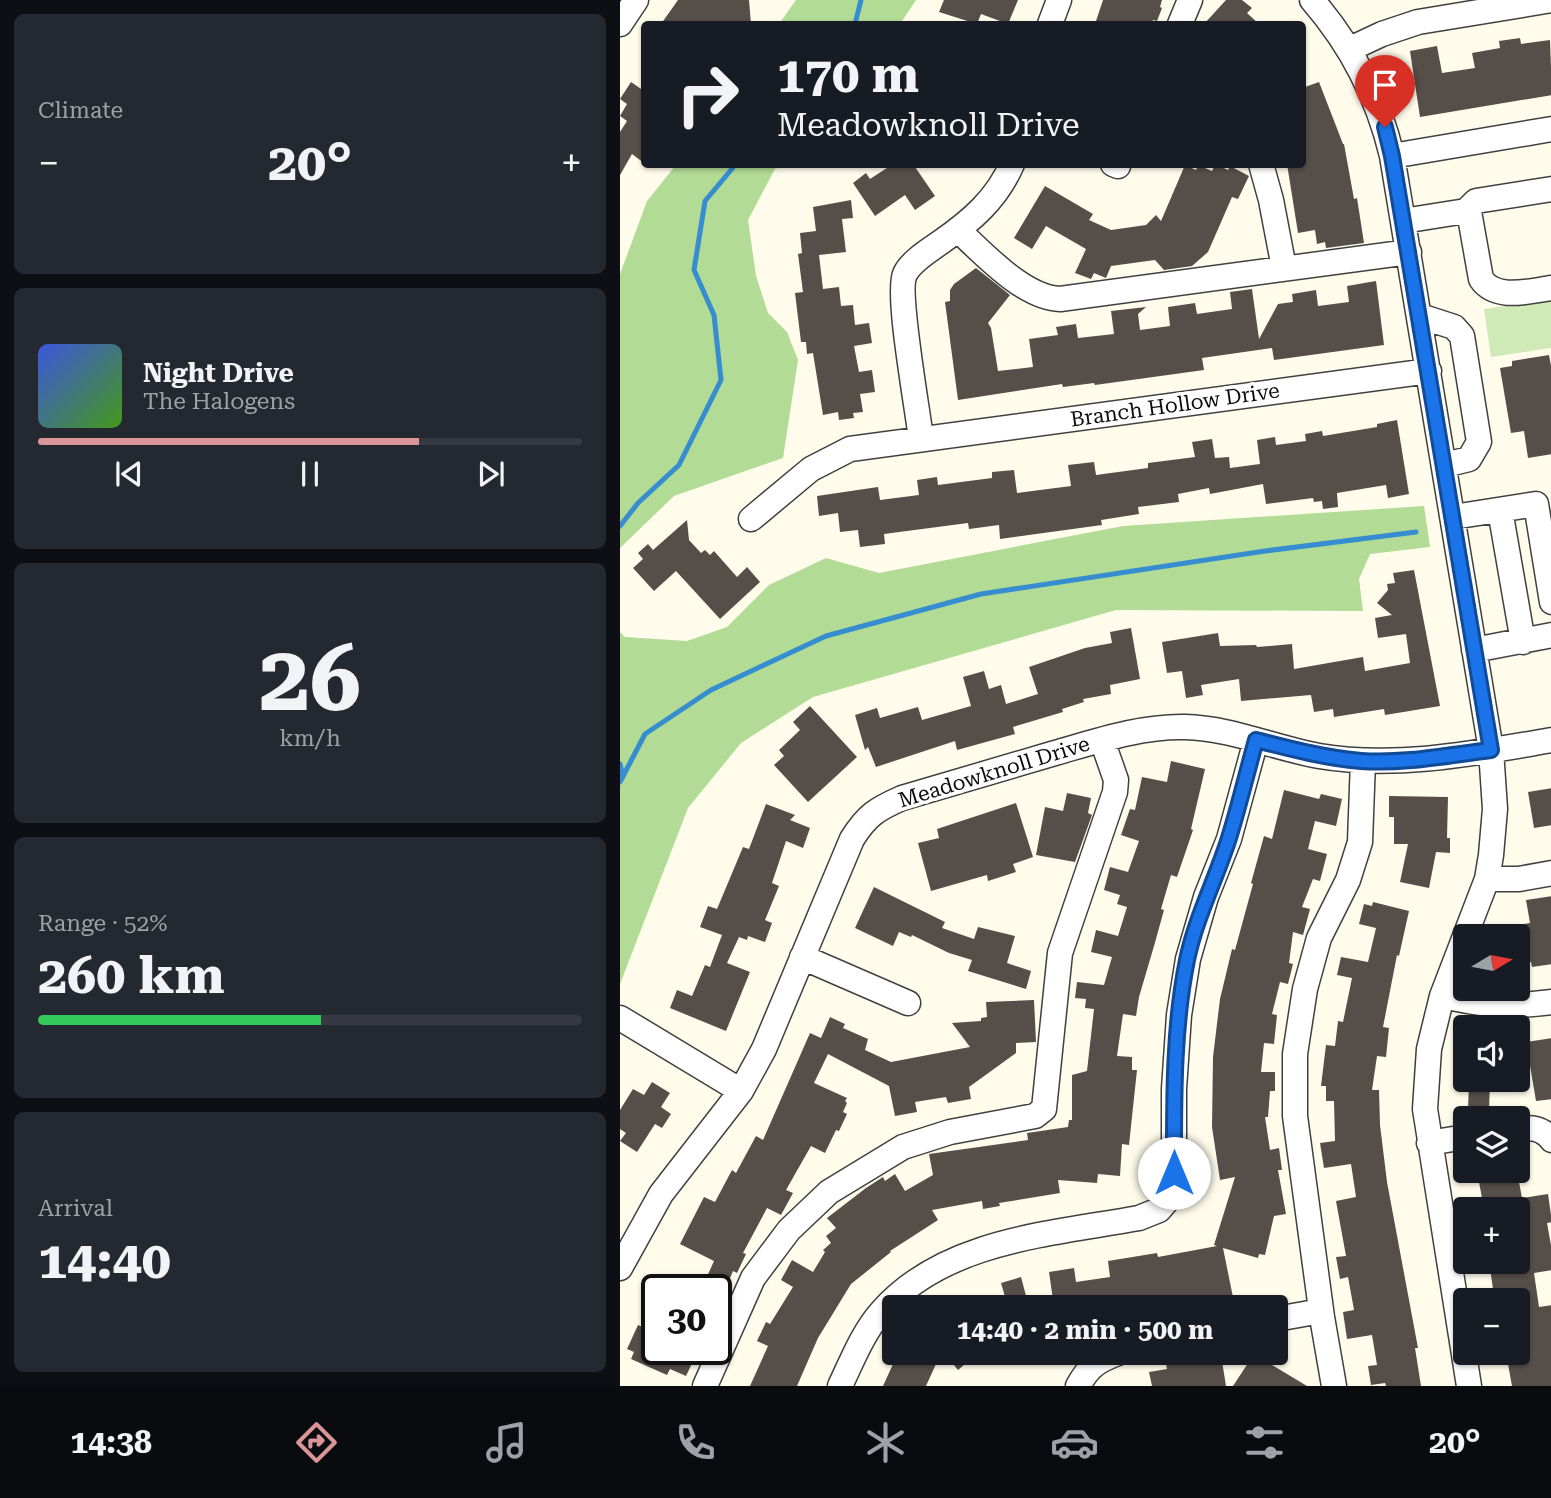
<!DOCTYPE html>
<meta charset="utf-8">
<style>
:root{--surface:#171b24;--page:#242831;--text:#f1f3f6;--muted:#9ea1a6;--line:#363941;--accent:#da9598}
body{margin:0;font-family:"Roboto Serif",serif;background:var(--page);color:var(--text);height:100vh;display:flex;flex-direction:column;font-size:26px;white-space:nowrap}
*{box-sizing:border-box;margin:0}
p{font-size:23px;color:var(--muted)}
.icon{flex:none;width:38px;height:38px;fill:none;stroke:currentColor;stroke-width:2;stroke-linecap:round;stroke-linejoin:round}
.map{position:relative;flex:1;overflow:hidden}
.details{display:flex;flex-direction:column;gap:14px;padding:14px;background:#0d0f14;width:620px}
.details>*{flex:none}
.hud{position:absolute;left:21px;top:21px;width:665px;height:147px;border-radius:7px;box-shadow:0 2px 5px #0004;background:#171b24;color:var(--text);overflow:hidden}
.needle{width:46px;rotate:80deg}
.fabs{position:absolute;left:833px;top:924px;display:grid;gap:14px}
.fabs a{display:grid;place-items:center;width:77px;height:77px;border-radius:7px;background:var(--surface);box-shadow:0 2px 5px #0004;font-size:35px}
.speed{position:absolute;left:21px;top:1274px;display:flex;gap:14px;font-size:35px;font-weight:700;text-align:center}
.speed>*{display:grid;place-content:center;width:91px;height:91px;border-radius:50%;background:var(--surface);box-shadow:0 2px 5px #0004;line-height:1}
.speed .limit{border:4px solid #111;border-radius:10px;background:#fff;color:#111}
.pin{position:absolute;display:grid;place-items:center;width:60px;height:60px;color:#fff;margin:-72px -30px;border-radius:50% 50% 50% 0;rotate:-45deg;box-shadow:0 0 7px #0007}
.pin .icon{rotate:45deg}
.me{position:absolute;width:77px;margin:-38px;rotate:0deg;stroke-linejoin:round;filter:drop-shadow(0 0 5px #0008)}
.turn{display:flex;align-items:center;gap:24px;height:147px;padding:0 21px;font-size:32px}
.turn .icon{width:91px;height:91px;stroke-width:2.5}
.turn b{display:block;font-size:49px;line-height:60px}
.big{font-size:52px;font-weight:700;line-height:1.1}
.details .widget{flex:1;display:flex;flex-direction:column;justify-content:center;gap:10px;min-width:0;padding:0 24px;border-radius:10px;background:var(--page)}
.details .dial{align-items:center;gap:0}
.dial b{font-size:91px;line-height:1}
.song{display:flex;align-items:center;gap:21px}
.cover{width:84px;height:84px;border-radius:10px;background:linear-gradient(135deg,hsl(230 70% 55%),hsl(100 70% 35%))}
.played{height:7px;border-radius:4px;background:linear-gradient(90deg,var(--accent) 70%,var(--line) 70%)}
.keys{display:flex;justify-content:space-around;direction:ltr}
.heat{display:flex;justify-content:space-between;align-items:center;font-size:38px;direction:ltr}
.charge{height:10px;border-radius:5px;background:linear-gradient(90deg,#34c759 52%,var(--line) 0)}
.trip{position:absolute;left:262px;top:1295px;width:406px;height:70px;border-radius:7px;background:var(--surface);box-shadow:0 2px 5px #0004;font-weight:700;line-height:70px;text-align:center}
.dock{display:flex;height:112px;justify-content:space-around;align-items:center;background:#090b0e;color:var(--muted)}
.dock .icon{width:49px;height:49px}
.dock .on{color:var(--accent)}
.dock b{font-size:32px;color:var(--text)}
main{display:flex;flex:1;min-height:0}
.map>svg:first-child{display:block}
</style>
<main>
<section class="details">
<div class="widget"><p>Climate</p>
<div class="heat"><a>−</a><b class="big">20°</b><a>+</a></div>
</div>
<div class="widget">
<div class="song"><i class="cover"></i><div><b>Night Drive</b><p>The Halogens</p></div></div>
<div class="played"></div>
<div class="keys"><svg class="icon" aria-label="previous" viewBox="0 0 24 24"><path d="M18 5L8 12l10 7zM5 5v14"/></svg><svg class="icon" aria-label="pause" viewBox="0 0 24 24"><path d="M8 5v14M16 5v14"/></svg><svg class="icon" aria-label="next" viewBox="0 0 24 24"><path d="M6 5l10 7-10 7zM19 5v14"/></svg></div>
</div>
<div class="widget dial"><b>26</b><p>km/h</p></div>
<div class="widget"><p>Range · 52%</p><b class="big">260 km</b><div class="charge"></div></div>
<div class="widget"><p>Arrival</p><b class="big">14:40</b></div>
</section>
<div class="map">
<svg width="932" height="1386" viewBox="0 0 932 1386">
<rect width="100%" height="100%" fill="#fffcec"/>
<path fill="#cfeab6" d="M 931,299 L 931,348 L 871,357 L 864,309 Z"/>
<path fill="#b2db95" d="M 176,0 L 296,0 L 280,24 L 159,24 Z
M 56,165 L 165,165 L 155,169 L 128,220 L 136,276 L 148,313 L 167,332 L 178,360 L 163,458 L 54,496 L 0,548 L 0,274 L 27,201 Z
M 804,506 L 810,547 L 750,554 L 739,579 L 743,611 L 496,610 L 193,697 L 121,743 L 68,808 L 0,984 L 0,632 L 5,637 L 67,641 L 107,627 L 149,585 L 206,558 L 259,573 L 503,526 Z"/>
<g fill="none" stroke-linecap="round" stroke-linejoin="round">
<path stroke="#368dcf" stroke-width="5" d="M 235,24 L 241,0
M 0,526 L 18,503 L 59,465 L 101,380 L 94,315 L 74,270 L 85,201 L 116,164
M 0,764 L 3,777
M 0,782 L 25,734 L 91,690 L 206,636 L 361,594 L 645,551 L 796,532"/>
</g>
<path fill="#564e49" d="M 58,0 L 129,0 L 131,24 L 41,24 Z
M 324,0 L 398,0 L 388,24 L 361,14 L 357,24 L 319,12 Z
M 483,0 L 542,0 L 540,7 L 542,8 L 537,21 L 533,20 L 531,24 L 475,24 Z
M 606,0 L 622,0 L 632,8 L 627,13 L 639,24 L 584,24 Z
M 900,38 L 901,44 L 930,40 L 932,95 L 800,117 L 790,51 L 817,46 L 822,73 L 855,68 L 852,53 L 880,48 L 879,41 Z
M 11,82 L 24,91 L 24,163 L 12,154 L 0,175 L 0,132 L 7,121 L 0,116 L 7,104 L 0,99 Z
M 699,82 L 723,144 L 724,144 L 734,199 L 737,198 L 744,243 L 706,248 L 705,242 L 697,244 L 695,230 L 678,233 L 667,164 L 682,164 L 682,88 Z
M 273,164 L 293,164 L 315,196 L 295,210 L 285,195 L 255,216 L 233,183 L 246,173 L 250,179 Z
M 595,164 L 608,170 L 610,166 L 629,176 L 618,199 L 612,197 L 588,252 L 572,266 L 544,270 L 535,260 L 491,266 L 486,278 L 474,273 L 471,279 L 455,273 L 466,249 L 426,226 L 412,249 L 394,238 L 425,186 L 473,214 L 469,220 L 491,230 L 526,225 L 536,215 L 541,221 L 565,165 L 576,170 L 578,165 L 592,171 Z
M 231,200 L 233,218 L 222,219 L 226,252 L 199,255 L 203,289 L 219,287 L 221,306 L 233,305 L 235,325 L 249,323 L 252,343 L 234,346 L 239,372 L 252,370 L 255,392 L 240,394 L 243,412 L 233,413 L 234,418 L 219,420 L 218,412 L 203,415 L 193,353 L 187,354 L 186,342 L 181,342 L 175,293 L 183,292 L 178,254 L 182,253 L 180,233 L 196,231 L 193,207 Z
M 356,268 L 390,295 L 368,323 L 371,328 L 378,371 L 413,367 L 409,339 L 438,335 L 436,327 L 456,324 L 458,338 L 494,334 L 491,311 L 526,307 L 518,314 L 520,330 L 550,326 L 548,307 L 575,303 L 577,314 L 612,309 L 610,292 L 632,289 L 639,339 L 658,304 L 673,302 L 672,294 L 696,290 L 698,306 L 729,302 L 727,286 L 756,281 L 764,345 L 654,360 L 652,348 L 582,358 L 584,370 L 475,385 L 474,383 L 443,387 L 442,384 L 338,400 L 325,302 L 330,301 L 330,290 L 334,284 Z
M 929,355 L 932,371 L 932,454 L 908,458 L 904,431 L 891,433 L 880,368 L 892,366 L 892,361 Z
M 777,420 L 789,494 L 768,498 L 766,485 L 717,493 L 718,507 L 703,509 L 702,501 L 694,502 L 693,498 L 646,504 L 643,484 L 590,494 L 589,488 L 558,494 L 559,502 L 518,507 L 519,514 L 481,520 L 482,525 L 380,539 L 379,525 L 349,529 L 348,523 L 264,534 L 265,544 L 240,547 L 238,530 L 220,532 L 218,513 L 199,516 L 197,496 L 258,487 L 260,500 L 299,495 L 297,480 L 317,477 L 318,485 L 372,478 L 372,472 L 394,470 L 397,493 L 451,486 L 448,465 L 474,462 L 476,475 L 528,468 L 528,463 L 575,457 L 572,442 L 592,439 L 595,458 L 609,457 L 610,468 L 640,464 L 637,440 L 655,437 L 656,445 L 686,441 L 685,434 L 702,431 L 703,436 L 757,427 L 757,424 Z
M 67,520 L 69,540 L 81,553 L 85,550 L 90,555 L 94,551 L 117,577 L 127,567 L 140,582 L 100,619 L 56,571 L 34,591 L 13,568 L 23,559 L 18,553 L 28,544 L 33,550 Z
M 794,570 L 820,706 L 765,715 L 764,709 L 714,717 L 713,709 L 694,712 L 691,695 L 621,701 L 619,679 L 581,685 L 583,695 L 566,698 L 562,671 L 547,673 L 542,642 L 598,633 L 600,646 L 636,645 L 637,647 L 672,644 L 674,669 L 743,657 L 745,671 L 790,663 L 786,634 L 758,638 L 755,618 L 772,615 L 757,603 L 768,590 L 767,584 L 775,583 L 773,573 Z
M 511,628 L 520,679 L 490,685 L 491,694 L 463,699 L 464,702 L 442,709 L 443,712 L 393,727 L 395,734 L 337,750 L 335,741 L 256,767 L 248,747 L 245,750 L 235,715 L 257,708 L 260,718 L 298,707 L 302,720 L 351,706 L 343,677 L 364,671 L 369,689 L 381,685 L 386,704 L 418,694 L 409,667 L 465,648 L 492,643 L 490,632 Z
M 190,706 L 237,757 L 188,802 L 154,765 L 164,756 L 159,750 L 180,730 L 173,722 Z
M 551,761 L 585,769 L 571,829 L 573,830 L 557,877 L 551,875 L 541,909 L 544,910 L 534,946 L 519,997 L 516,1016 L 503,1014 L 497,1056 L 512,1057 L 512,1070 L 517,1070 L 509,1145 L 502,1144 L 500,1176 L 478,1174 L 477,1183 L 438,1180 L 440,1193 L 379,1203 L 380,1206 L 363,1209 L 362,1201 L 312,1210 L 318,1220 L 270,1251 L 271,1252 L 231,1284 L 198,1338 L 177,1386 L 130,1386 L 148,1346 L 137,1341 L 146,1322 L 150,1324 L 173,1287 L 161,1280 L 172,1260 L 193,1272 L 205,1252 L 203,1250 L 211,1243 L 206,1236 L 216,1228 L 207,1218 L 246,1188 L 263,1177 L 265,1181 L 275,1174 L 285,1191 L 313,1175 L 309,1154 L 408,1140 L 407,1133 L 448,1127 L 449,1120 L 452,1120 L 452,1075 L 467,1071 L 474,1009 L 465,1008 L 466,999 L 455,998 L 457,982 L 484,985 L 492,957 L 471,952 L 476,930 L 498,936 L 507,907 L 497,904 L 500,895 L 484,890 L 490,867 L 508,872 L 519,841 L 501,835 L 510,809 L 515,810 L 522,777 L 547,782 Z
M 932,788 L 932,825 L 914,828 L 908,792 Z
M 664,790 L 699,799 L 701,794 L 722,799 L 716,826 L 695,821 L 688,849 L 707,854 L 700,881 L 693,879 L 682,907 L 690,909 L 683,935 L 673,932 L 669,963 L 673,964 L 668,984 L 660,982 L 652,1014 L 657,1015 L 654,1044 L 644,1043 L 641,1072 L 655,1072 L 655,1091 L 650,1091 L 648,1117 L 645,1117 L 650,1150 L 659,1148 L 662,1170 L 658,1170 L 666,1214 L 654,1216 L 645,1255 L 639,1254 L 638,1258 L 603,1248 L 615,1307 L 434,1307 L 429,1272 L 454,1268 L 456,1282 L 490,1277 L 488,1261 L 537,1253 L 538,1257 L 597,1246 L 594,1245 L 615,1177 L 600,1180 L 592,1127 L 593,1057 L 600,999 L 612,949 L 615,950 L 633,884 L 631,883 L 644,836 L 652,839 Z
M 447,793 L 471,798 L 468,813 L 472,815 L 455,862 L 416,855 L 425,807 L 443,811 Z
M 769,796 L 828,797 L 827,838 L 830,838 L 830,853 L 816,852 L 809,888 L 780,882 L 788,844 L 774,844 L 774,817 L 769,817 Z
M 396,803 L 413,857 L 393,864 L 396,872 L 368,881 L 367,875 L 311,891 L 298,843 L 319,838 L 317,829 Z
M 146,804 L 175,815 L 170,820 L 190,828 L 183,848 L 166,841 L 152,883 L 159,886 L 145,920 L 152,923 L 145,942 L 128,936 L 127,940 L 119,937 L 107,963 L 130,972 L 106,1031 L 50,1008 L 57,990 L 72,996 L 85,965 L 90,967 L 102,935 L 80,927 L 88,906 L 97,909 L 123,847 L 129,849 Z
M 254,887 L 325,922 L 322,928 L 354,939 L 358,927 L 395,936 L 387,963 L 411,971 L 406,989 L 348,971 L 352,960 L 329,953 L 292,935 L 291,937 L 279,932 L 273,946 L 235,928 Z
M 932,896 L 932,964 L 912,967 L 911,962 L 898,964 L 898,925 L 910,923 L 906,900 Z
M 753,902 L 789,911 L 779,956 L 777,955 L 763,1027 L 769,1028 L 766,1057 L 757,1056 L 752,1090 L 759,1090 L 760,1125 L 767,1182 L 798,1348 L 795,1348 L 801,1386 L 766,1386 L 765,1383 L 751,1385 L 748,1366 L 757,1365 L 752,1335 L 727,1339 L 723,1312 L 734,1310 L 728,1277 L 720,1279 L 716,1257 L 726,1256 L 716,1201 L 736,1197 L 731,1164 L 704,1168 L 700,1143 L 715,1141 L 714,1101 L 706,1101 L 706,1086 L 701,1086 L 706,1045 L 715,1046 L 718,1021 L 723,1022 L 732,978 L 717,975 L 721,957 L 748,962 L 756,928 L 739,924 L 744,904 L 752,906 Z
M 414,1000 L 416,1042 L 396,1043 L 396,1053 L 349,1087 L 351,1099 L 328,1103 L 326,1097 L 295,1102 L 297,1112 L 275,1116 L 269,1086 L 208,1054 L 194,1083 L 227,1098 L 225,1101 L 227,1103 L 223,1112 L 227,1114 L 219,1131 L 216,1130 L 205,1153 L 191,1146 L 166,1190 L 173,1193 L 161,1215 L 147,1208 L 123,1253 L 126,1254 L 117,1273 L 113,1271 L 105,1290 L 81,1290 L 94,1261 L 60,1244 L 84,1197 L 95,1202 L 112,1170 L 116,1173 L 136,1136 L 143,1140 L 190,1033 L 201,1038 L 210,1017 L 225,1024 L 223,1028 L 248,1039 L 245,1050 L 271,1062 L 350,1047 L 332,1023 L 361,1021 L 361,1018 L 367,1017 L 366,1002 Z
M 932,1038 L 932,1099 L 916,1101 L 906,1042 Z
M 849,1080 L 870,1080 L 869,1111 L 848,1111 Z
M 32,1082 L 50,1093 L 41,1107 L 51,1114 L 42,1128 L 35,1124 L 17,1152 L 0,1141 L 6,1133 L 0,1129 L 0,1110 L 13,1089 L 24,1095 Z
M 857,1171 L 897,1171 L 902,1198 L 928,1194 L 932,1222 L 927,1223 L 932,1251 L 932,1270 L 914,1273 L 919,1307 L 932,1305 L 932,1386 L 892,1386 L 886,1353 L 898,1353 L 898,1300 L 880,1300 L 879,1295 L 874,1296 L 870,1268 L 874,1267 L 873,1262 L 898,1262 L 898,1209 L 864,1209 Z
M 401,1277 L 409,1307 L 388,1307 L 381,1283 Z
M 18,1325 L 37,1333 L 37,1349 L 65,1349 L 76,1355 L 66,1376 L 50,1369 L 47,1375 L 11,1359 L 14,1352 L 7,1349 Z
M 278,1353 L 321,1353 L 306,1386 L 263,1386 Z
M 324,1353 L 358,1353 L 338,1370 Z
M 634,1354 L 687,1386 L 613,1386 Z
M 582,1358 L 583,1364 L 602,1361 L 606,1386 L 532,1386 L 529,1372 L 547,1369 L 546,1364 Z"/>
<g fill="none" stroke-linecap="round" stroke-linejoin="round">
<g stroke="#404040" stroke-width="27">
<path id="minor" d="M 692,0 C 732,46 758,97 772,156 L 871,750 L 875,809 L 871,855 L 867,879 L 822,996 L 809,1049 L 805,1109 L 849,1386
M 0,24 L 16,0
M 430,24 L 439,0
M 560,24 L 570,0
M 730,49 L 762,34 L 798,22 L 932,0
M 772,156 L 932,129
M 493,164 L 498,166
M 641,164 L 651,200 L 664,268
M 846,211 L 850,217 L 861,279 C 876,301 909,291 932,288
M 783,221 L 846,211 L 856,201 L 932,189
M 338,230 C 364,254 404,298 440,299 L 789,252
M 800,316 L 834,327 L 842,336 L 859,442 L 849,459 L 825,465
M 301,439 C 298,411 276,292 285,274 C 291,261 310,250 321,242 C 351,221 377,199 392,164
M 880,510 L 903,642
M 833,517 L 916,504 L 932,602
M 131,519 L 191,469 L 230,449 L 809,371
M 854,650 L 932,635
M 867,879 L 899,879 L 932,873
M 182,957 L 288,1003
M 822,996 C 865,1005 887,1008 932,1002
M 0,1018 L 121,1091
M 898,1129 C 912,1127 922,1128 932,1140
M 809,1143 L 845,1137
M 0,1268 L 41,1194 L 121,1091 L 144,1049 L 232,839 C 247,815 257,809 282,798 C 333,783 384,768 435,753 C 477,741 521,726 565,727 C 611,728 654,748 699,756 C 776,769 856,753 932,740
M 656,1319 L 701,1311
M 85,1386 L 133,1278 L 169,1230 L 209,1192 L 283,1147 L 330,1132 L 415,1116 L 424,1109 L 440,953 L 495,792 L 496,780 L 482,740
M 220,1386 C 232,1361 243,1332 262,1311 C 325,1240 431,1234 519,1218 L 539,1210 L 551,1196 L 554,1173 L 554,1089 L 559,1015 L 568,959 L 586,897 L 609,839 L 636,740
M 458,1386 C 469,1366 477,1361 498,1353
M 714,1386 L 702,1317 L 675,1116 L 675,1054 L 685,989 L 699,938 L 728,880 L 740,842 L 743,761"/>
</g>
<use href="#minor" stroke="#fff" stroke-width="24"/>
</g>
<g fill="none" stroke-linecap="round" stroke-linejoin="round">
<g stroke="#114b97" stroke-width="18">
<path id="route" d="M 554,1173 C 554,1102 553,1029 567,960 C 576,917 596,879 609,838 C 619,806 627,772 636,740 C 671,749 705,758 741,761 C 784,764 829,755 871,750 L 772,156 L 765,127"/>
</g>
<use href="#route" stroke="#1a73e8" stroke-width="12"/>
</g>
<g text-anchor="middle" stroke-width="7" stroke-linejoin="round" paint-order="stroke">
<g font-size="21" fill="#0d0d0d" stroke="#fff">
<text transform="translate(555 405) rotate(-8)" y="7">Branch Hollow Drive</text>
<text transform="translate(374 772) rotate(-17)" y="7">Meadowknoll Drive</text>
</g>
</g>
</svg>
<div class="fabs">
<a><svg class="needle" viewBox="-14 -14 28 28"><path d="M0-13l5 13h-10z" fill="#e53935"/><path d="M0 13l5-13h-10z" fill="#9ea1a6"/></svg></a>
<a><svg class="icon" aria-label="sound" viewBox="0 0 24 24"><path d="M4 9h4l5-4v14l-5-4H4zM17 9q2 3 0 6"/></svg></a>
<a><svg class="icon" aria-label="layers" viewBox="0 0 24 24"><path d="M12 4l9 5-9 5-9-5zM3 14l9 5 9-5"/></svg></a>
<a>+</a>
<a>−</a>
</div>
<div class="speed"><div class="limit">30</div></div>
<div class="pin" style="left:765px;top:127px;background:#d93025"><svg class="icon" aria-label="arrive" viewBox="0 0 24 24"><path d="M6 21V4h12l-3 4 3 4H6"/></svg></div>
<svg class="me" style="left:554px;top:1173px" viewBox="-20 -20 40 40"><circle r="19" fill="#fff"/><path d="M0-13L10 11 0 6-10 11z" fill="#1a73e8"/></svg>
<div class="trip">14:40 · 2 min · 500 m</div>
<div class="hud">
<div class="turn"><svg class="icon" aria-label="right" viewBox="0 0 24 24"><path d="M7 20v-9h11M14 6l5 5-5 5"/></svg><div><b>170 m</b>Meadowknoll Drive</div></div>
</div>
</div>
</main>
<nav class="dock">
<b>14:38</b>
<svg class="icon on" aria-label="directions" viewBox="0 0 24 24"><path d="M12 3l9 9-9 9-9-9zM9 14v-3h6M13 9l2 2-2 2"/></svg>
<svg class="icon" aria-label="music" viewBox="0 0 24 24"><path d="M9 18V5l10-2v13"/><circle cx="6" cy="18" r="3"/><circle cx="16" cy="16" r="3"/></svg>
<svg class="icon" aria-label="phone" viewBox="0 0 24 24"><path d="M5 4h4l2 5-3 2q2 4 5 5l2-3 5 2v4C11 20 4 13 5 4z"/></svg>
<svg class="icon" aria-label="climate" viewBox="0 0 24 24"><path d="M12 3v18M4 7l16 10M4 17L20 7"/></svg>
<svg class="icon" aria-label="car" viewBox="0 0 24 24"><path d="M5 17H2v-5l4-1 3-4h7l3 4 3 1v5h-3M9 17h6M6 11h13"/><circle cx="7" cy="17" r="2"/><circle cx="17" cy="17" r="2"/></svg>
<svg class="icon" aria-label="filters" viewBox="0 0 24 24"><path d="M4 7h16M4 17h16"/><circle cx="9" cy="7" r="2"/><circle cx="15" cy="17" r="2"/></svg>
<b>20°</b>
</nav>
